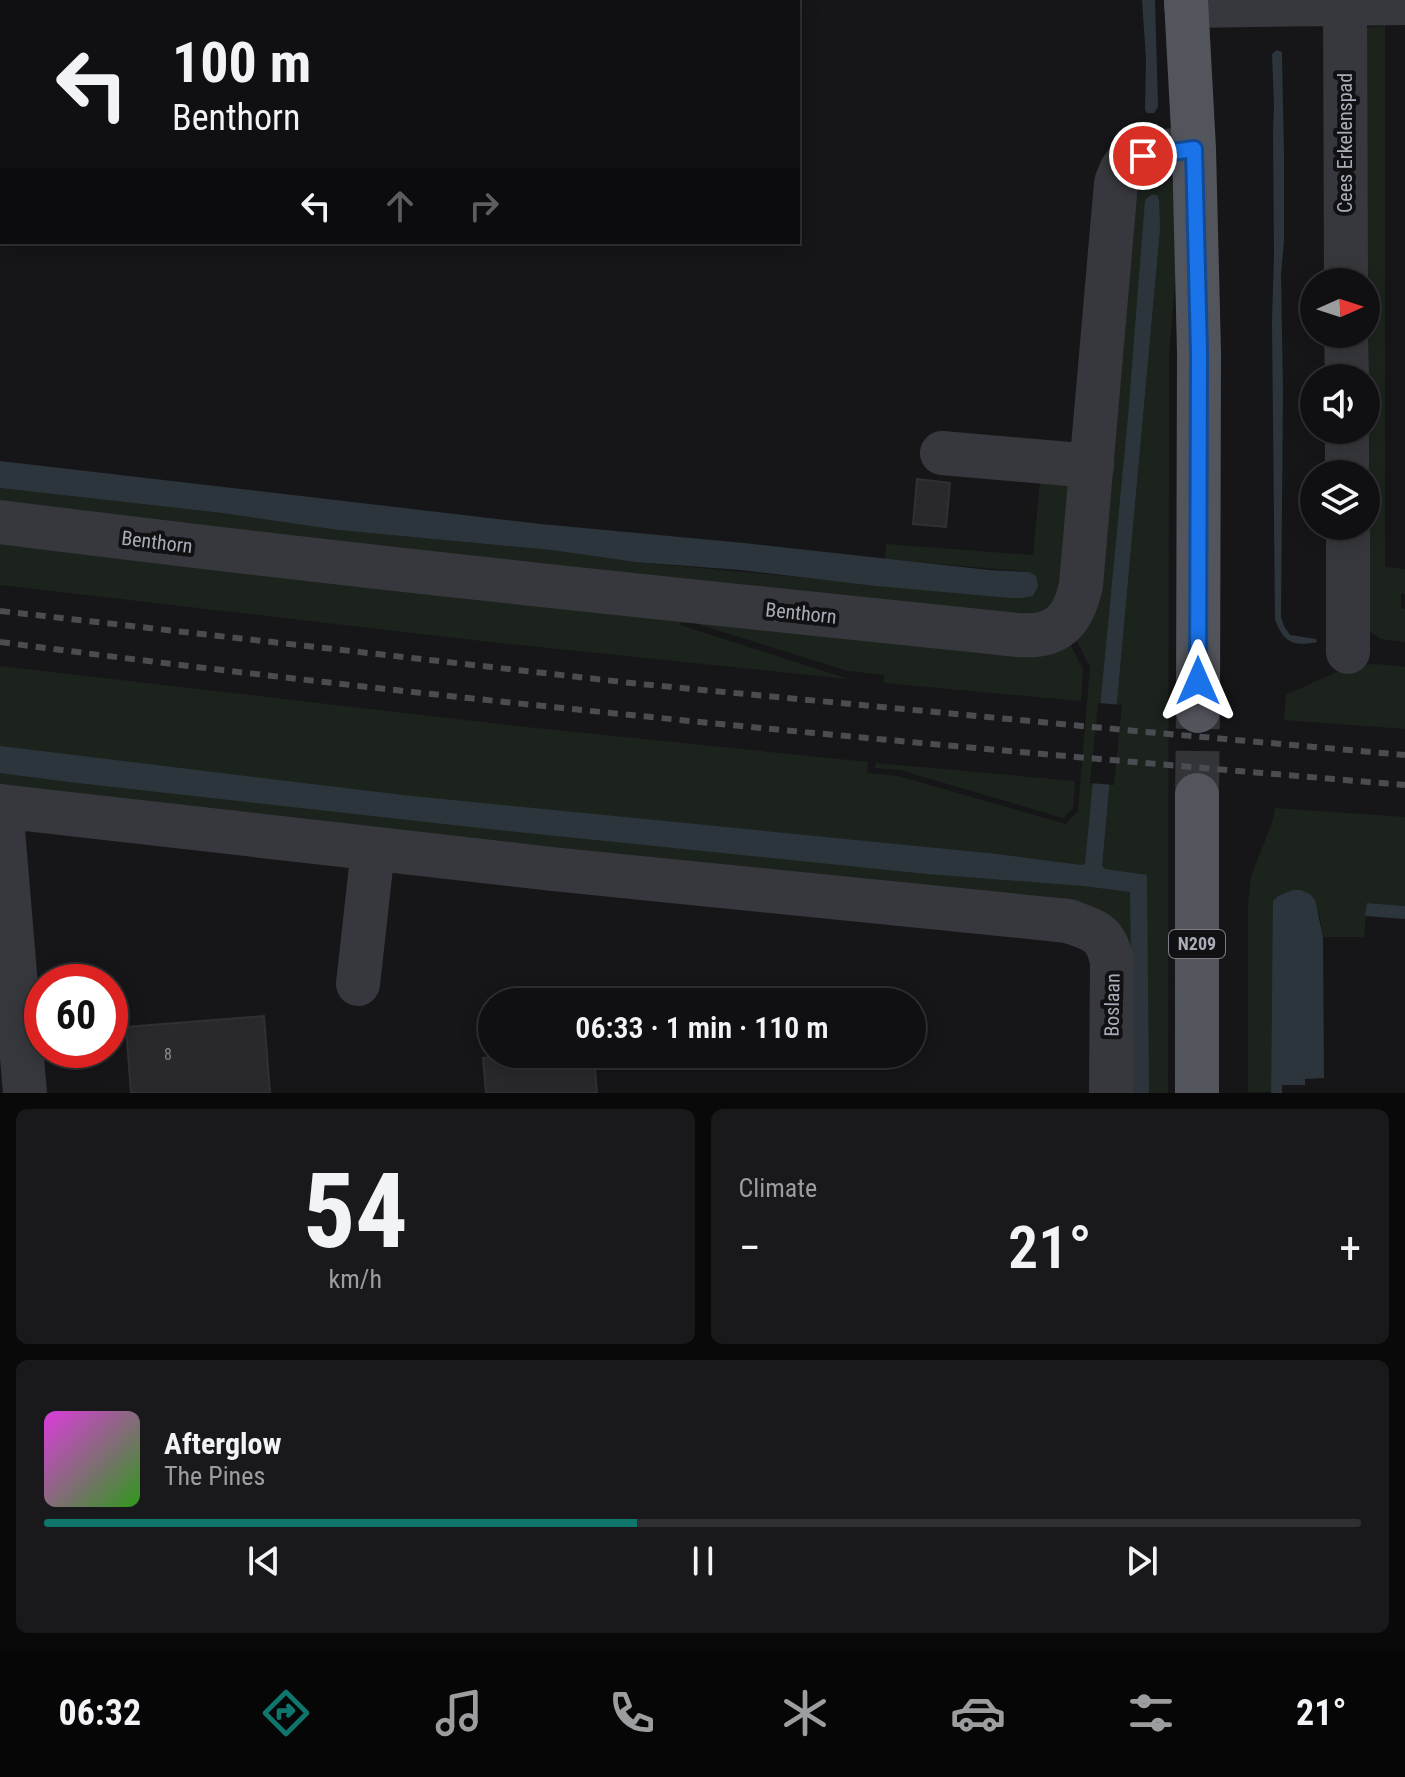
<!DOCTYPE html>
<meta charset="utf-8">
<style>
:root{--surface:#101012;--page:#19191b;--text:#f1f3f6;--muted:#9c9d9f;--line:#303032;--accent:#0f766e}
body{margin:0;font-family:"Roboto Condensed",sans-serif;background:var(--page);color:var(--text);height:100vh;display:flex;flex-direction:column;font-size:30px;white-space:nowrap}
*{box-sizing:border-box;margin:0}
p{font-size:26px;color:var(--muted)}
.icon{flex:none;width:44px;height:44px;fill:none;stroke:currentColor;stroke-width:2;stroke-linecap:round;stroke-linejoin:round}
.map{position:relative;height:1093px;overflow:hidden}
.panel{display:flex;flex-direction:column;gap:16px;padding:16px;background:#09090a;flex:1}
.panel>*{flex:none}
.hud{position:absolute;left:0px;top:0px;width:800px;height:244px;box-shadow:0 4px 20px #0003,0 0 0 2px var(--line);background:#101012;color:var(--text);overflow:hidden}
.needle{width:52px;rotate:87deg}
.fabs{position:absolute;left:1300px;top:268px;display:grid;gap:16px}
.fabs a{display:grid;place-items:center;width:80px;height:80px;border-radius:50%;background:var(--surface);box-shadow:0 4px 20px #0003,0 0 0 2px var(--line);font-size:40px}
.speed{position:absolute;left:24px;top:964px;display:flex;gap:16px;font-size:40px;font-weight:700;text-align:center}
.speed>*{display:grid;place-content:center;width:104px;height:104px;border-radius:50%;background:var(--surface);box-shadow:0 4px 20px #0003,0 0 0 2px var(--line);line-height:1}
.speed .limit{border:12px solid #d22;background:#fff;color:#111}
.pin{position:absolute;display:grid;place-items:center;width:68px;height:68px;color:#fff;margin:-34px;border:4px solid #fff;border-radius:50%;box-shadow:0 2px 8px #0007}
.me{position:absolute;width:88px;margin:-44px;rotate:0deg;stroke-linejoin:round;filter:drop-shadow(0 0 6px #0008)}
.turn{display:flex;align-items:center;gap:28px;height:168px;padding:0 40px;font-size:36px}
.turn .icon{width:104px;height:104px;stroke-width:2.5}
.turn b{display:block;font-size:56px;line-height:68px}
.lanes{display:flex;align-items:center;height:76px;padding:0 40px;background:#0003;justify-content:center;gap:40px;direction:ltr}
.lanes .off{opacity:.35}
.big{font-size:60px;font-weight:600;line-height:1.1}
.panel .tile{flex:1;display:flex;flex-direction:column;justify-content:center;gap:12px;min-width:0;padding:0 28px;border-radius:12px;background:var(--page)}
.panel .dial{align-items:center;gap:0}
.dial b{font-size:104px;line-height:1}
.song{display:flex;align-items:center;gap:24px}
.cover{width:96px;height:96px;border-radius:12px;background:linear-gradient(135deg,hsl(300 70% 55%),hsl(110 70% 35%))}
.played{height:8px;border-radius:4px;background:linear-gradient(90deg,var(--accent) 45%,var(--line) 45%)}
.keys{display:flex;justify-content:space-around;direction:ltr}
.heat{display:flex;justify-content:space-between;align-items:center;font-size:44px;direction:ltr}
.panel .tiles{flex:1;display:grid;gap:16px;grid-template-columns:1fr 1fr}
.tile:last-child{grid-column:span 2}
.trip{position:absolute;left:478px;top:988px;width:448px;height:80px;border-radius:40px;background:var(--surface);box-shadow:0 4px 20px #0003,0 0 0 2px var(--line);font-weight:600;line-height:80px;text-align:center}
.menu{display:flex;height:128px;justify-content:space-around;align-items:center;background:#060607;color:var(--muted)}
.menu .icon{width:56px;height:56px}
.menu .selected{color:var(--accent)}
.menu b{font-size:36px;color:var(--text)}
.map>svg:first-child{display:block}
</style>
<div class="map">
<svg width="1405" height="1093" viewBox="0 0 1405 1093">
<rect width="100%" height="100%" fill="#161618"/>
<path fill="#1c231d" d="M 1385,26 L 1385,567 L 1405,569 L 1405,594 L 1401,594 L 1401,608 L 1405,609 L 1405,642 L 1380,639 L 1360,623 L 1366,526 L 1364,28 Z
M 1149,174 C 1159,174 1167,175 1173,183 L 1176,272 L 1169,353 L 1168,1093 L 1147,1093 L 1086,911 L 0,795 L 0,666 L 526,727 L 868,762 L 867,773 L 898,776 L 1066,824 L 1078,811 L 1090,667 L 1075,637 L 1139,179 Z
M 1041,472 L 1076,476 L 1059,604 L 1032,617 L 0,508 L 0,488 L 222,513 L 338,530 L 551,550 L 635,562 L 1022,598 L 1032,595 L 1028,572 L 885,559 L 886,544 L 1033,555 Z
M 0,536 L 681,614 L 680,625 L 848,679 L 490,642 L 0,585 Z
M 688,621 L 1069,642 L 1083,669 L 1081,701 L 884,683 L 884,675 L 848,671 Z
M 1375,664 L 1405,667 L 1405,729 L 1284,720 L 1286,695 L 1350,666 Z
M 876,763 L 1075,781 L 1073,808 L 1063,818 L 900,770 L 875,768 Z
M 1275,808 L 1405,817 L 1405,906 L 1367,903 L 1364,937 L 1323,937 L 1319,912 L 1272,1006 L 1271,1092 L 1248,1092 L 1248,904 L 1251,876 L 1272,823 Z"/>
<path fill="#2c353c" d="M 1142,0 L 1155,0 L 1158,107 L 1154,113 L 1147,113 L 1145,110 L 1146,59 Z
M 1277,50 L 1282,52 L 1282,56 L 1284,156 L 1284,240 L 1281,275 L 1283,391 L 1281,617 L 1284,626 L 1290,635 L 1316,639 L 1317,642 C 1293,647 1283,642 1275,619 L 1272,321 L 1274,255 L 1273,131 L 1274,105 L 1272,54 Z
M 1152,194 L 1157,195 L 1159,200 L 1160,229 L 1102,866 L 1105,869 L 1147,875 L 1149,1093 L 1133,1093 L 1130,892 L 1084,886 L 927,874 L 507,831 L 69,782 L 0,773 L 0,746 L 403,795 L 997,854 L 1081,865 L 1085,864 L 1128,417 L 1145,200 Z
M 0,461 L 541,524 L 744,543 L 989,570 L 1028,572 L 1036,576 L 1038,586 L 1033,596 L 1022,598 L 1011,598 L 876,586 L 740,570 L 635,562 L 551,550 L 338,530 L 222,513 L 0,488 Z
M 1293,890 L 1301,890 L 1310,894 L 1315,900 L 1323,937 L 1324,1078 L 1305,1079 L 1305,1085 L 1282,1085 L 1282,1093 L 1271,1093 L 1273,901 L 1278,896 Z
M 1367,903 L 1405,906 L 1405,919 L 1365,916 Z"/>
<path fill="#161618" d="M 1098,703 L 1122,705 L 1114,785 L 1090,783 Z"/>
<path fill="#29292c" stroke="#303034" stroke-width="2" d="M 917,479 L 950,483 L 946,527 L 913,524 Z
M 264,1016 L 270,1093 L 131,1093 L 126,1027 Z
M 536,1054 L 594,1054 L 597,1093 L 486,1093 L 483,1058 Z"/>
<g fill="none" stroke-linecap="round" stroke-linejoin="round">
<path stroke="#333438" stroke-width="44" stroke-dasharray="44 22" stroke-linecap="butt" d="M 1197,795 L 1198,711"/>
<path stroke="#37383d" stroke-width="44" d="M 1345,3 L 1346,282
M 1186,6 L 1405,3
M 1346,334 L 1347,378
M 1347,430 L 1347,474
M 942,453 L 1092,466
M 0,522 C 339,565 678,600 1018,635 C 1057,638 1073,622 1081,585 L 1116,183 C 1119,175 1122,165 1129,161 C 1147,149 1174,151 1194,149
M 1348,526 L 1348,652
M 0,806 L 552,869 L 1068,921 C 1095,931 1106,932 1112,962 L 1111,1093
M 1,806 L 25,1093
M 358,984 L 373,849"/>
<path stroke="#53555c" stroke-width="44" d="M 1186,0 L 1194,149 L 1199,352 L 1198,711
M 1197,1093 L 1197,795"/>
<path stroke="#4a4c52" stroke-width="6" stroke-dasharray="10 8" stroke-linecap="butt" d="M 0,611 L 640,684 L 1135,731 L 1405,755
M 0,642 C 467,704 936,746 1405,785"/>
</g>
<g fill="none" stroke-linecap="round" stroke-linejoin="round">
<g stroke="#114b97" stroke-width="20">
<path id="route" d="M 1143,156 L 1194,149 L 1199,352 L 1198,681"/>
</g>
<use href="#route" stroke="#1a73e8" stroke-width="14"/>
</g>
<g text-anchor="middle" stroke-width="8" stroke-linejoin="round" paint-order="stroke">
<g font-size="16" fill="#888b94">
<text x="168" y="1060">8</text>
</g>
<rect fill="#111113" stroke="#7b7e86" stroke-width="2" x="1169" y="930" width="56" height="28" rx="6"/>
<g font-size="18" font-weight="bold" fill="#a8adb8">
<text x="1197" y="950">N209</text>
</g>
<g font-size="20" fill="#a8adb8" stroke="#111113">
<text transform="translate(1345 143) rotate(-90)" y="7">Cees Erkelenspad</text>
<text transform="translate(157 542) rotate(7)" y="7">Benthorn</text>
<text transform="translate(801 613) rotate(6)" y="7">Benthorn</text>
<text transform="translate(1112 1005) rotate(-89)" y="7">Boslaan</text>
</g>
</g>
</svg>
<div class="fabs">
<a><svg class="needle" viewBox="-14 -14 28 28"><path d="M0-13l5 13h-10z" fill="#e53935"/><path d="M0 13l5-13h-10z" fill="#9c9d9f"/></svg></a>
<a><svg class="icon" aria-label="sound" viewBox="0 0 24 24"><path d="M4 9h4l5-4v14l-5-4H4zM17 9q2 3 0 6"/></svg></a>
<a><svg class="icon" aria-label="layers" viewBox="0 0 24 24"><path d="M12 4l9 5-9 5-9-5zM3 14l9 5 9-5"/></svg></a>
</div>
<div class="speed"><div class="limit">60</div></div>
<div class="pin" style="left:1143px;top:156px;background:#d93025"><svg class="icon" aria-label="arrive" viewBox="0 0 24 24"><path d="M6 21V4h12l-3 4 3 4H6"/></svg></div>
<svg class="me" style="left:1198px;top:681px" viewBox="-20 -20 40 40"><path d="M0-17L14 15 0 8-14 15z" fill="#1a73e8" stroke="#fff" stroke-width="4"/></svg>
<div class="trip">06:33 · 1 min · 110 m</div>
<div class="hud">
<div class="turn"><svg class="icon" aria-label="left" viewBox="0 0 24 24"><path d="M17 20v-9H6M10 6l-5 5 5 5"/></svg><div><b>100 m</b>Benthorn</div></div>
<div class="lanes"><svg class="icon" aria-label="left" viewBox="0 0 24 24"><path d="M17 20v-9H6M10 6l-5 5 5 5"/></svg><svg class="icon off" aria-label="ahead" viewBox="0 0 24 24"><path d="M12 20V5M6 11l6-6 6 6"/></svg><svg class="icon off" aria-label="right" viewBox="0 0 24 24"><path d="M7 20v-9h11M14 6l5 5-5 5"/></svg></div>
</div>
</div>
<section class="panel">
<div class="tiles">
<div class="tile dial"><b>54</b><p>km/h</p></div>
<div class="tile"><p>Climate</p>
<div class="heat"><a>−</a><b class="big">21°</b><a>+</a></div>
</div>
<div class="tile">
<div class="song"><i class="cover"></i><div><b>Afterglow</b><p>The Pines</p></div></div>
<div class="played"></div>
<div class="keys"><svg class="icon" aria-label="previous" viewBox="0 0 24 24"><path d="M18 5L8 12l10 7zM5 5v14"/></svg><svg class="icon" aria-label="pause" viewBox="0 0 24 24"><path d="M8 5v14M16 5v14"/></svg><svg class="icon" aria-label="next" viewBox="0 0 24 24"><path d="M6 5l10 7-10 7zM19 5v14"/></svg></div>
</div>
</div>
</section>
<nav class="menu">
<b>06:32</b>
<svg class="icon selected" aria-label="directions" viewBox="0 0 24 24"><path d="M12 3l9 9-9 9-9-9zM9 14v-3h6M13 9l2 2-2 2"/></svg>
<svg class="icon" aria-label="music" viewBox="0 0 24 24"><path d="M9 18V5l10-2v13"/><circle cx="6" cy="18" r="3"/><circle cx="16" cy="16" r="3"/></svg>
<svg class="icon" aria-label="phone" viewBox="0 0 24 24"><path d="M5 4h4l2 5-3 2q2 4 5 5l2-3 5 2v4C11 20 4 13 5 4z"/></svg>
<svg class="icon" aria-label="climate" viewBox="0 0 24 24"><path d="M12 3v18M4 7l16 10M4 17L20 7"/></svg>
<svg class="icon" aria-label="car" viewBox="0 0 24 24"><path d="M5 17H2v-5l4-1 3-4h7l3 4 3 1v5h-3M9 17h6M6 11h13"/><circle cx="7" cy="17" r="2"/><circle cx="17" cy="17" r="2"/></svg>
<svg class="icon" aria-label="filters" viewBox="0 0 24 24"><path d="M4 7h16M4 17h16"/><circle cx="9" cy="7" r="2"/><circle cx="15" cy="17" r="2"/></svg>
<b>21°</b>
</nav>
